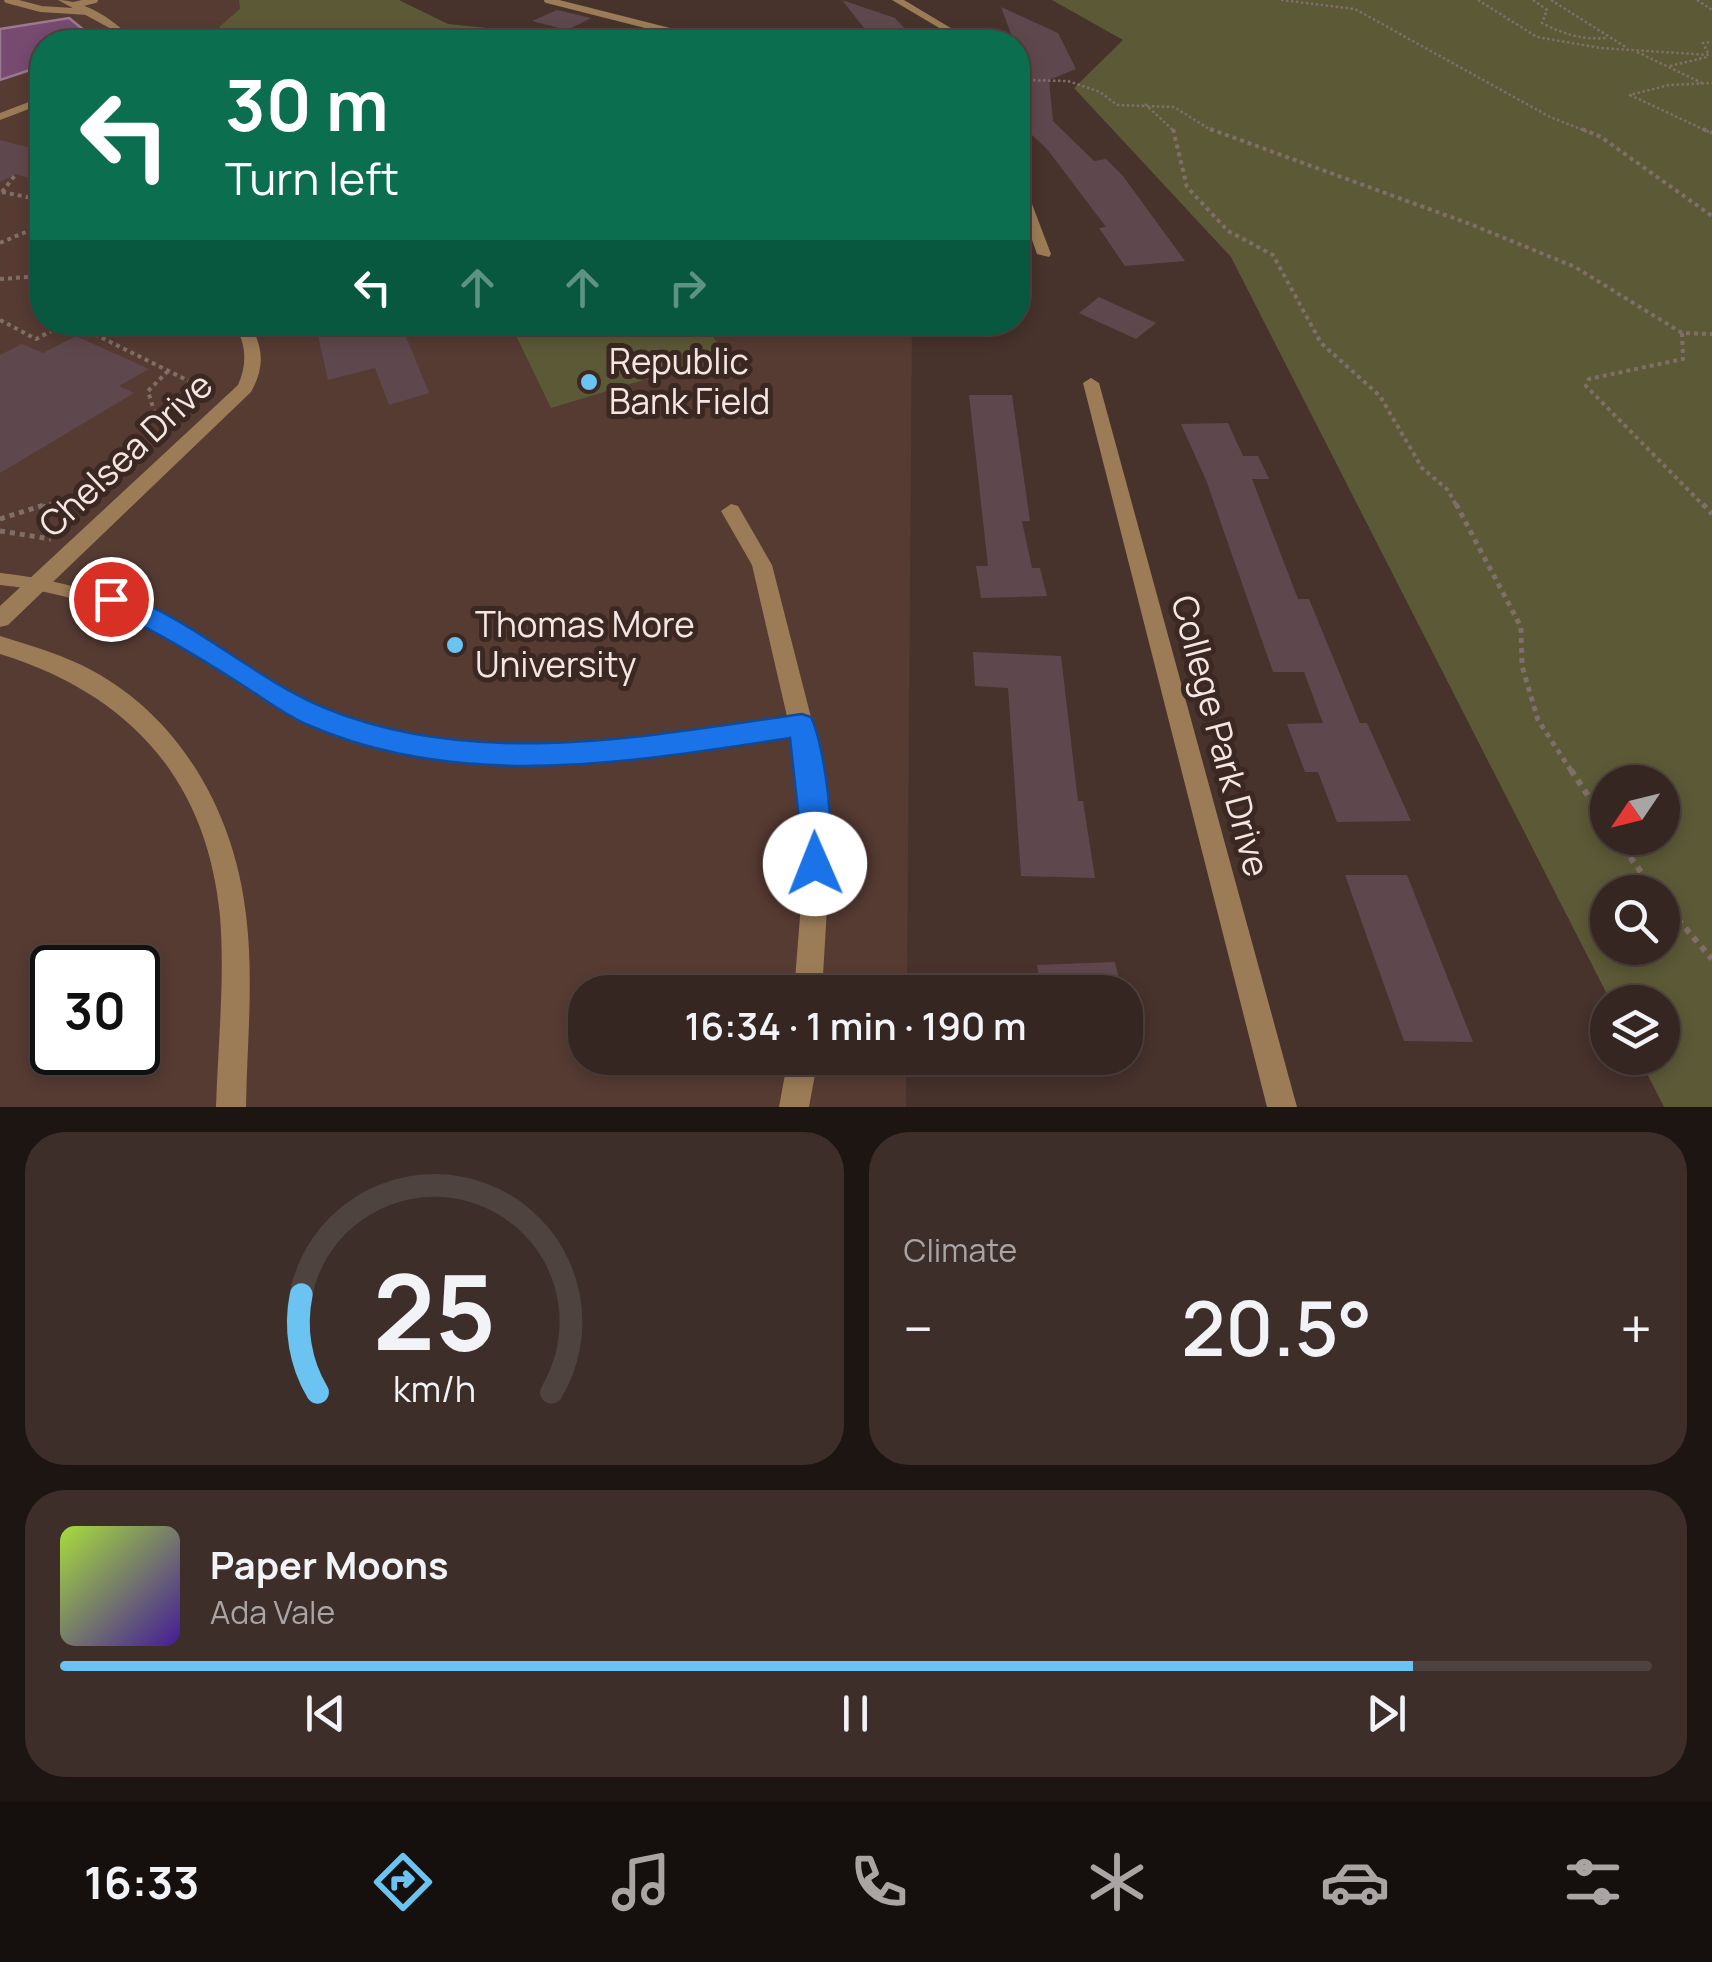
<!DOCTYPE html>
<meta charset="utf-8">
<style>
:root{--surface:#352621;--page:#3d2e2a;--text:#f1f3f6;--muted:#aaa5a5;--line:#4f433f;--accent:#6ac3f1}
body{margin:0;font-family:Manrope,sans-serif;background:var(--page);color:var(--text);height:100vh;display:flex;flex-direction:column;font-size:38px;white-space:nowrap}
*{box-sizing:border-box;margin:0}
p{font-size:32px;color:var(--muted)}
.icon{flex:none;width:55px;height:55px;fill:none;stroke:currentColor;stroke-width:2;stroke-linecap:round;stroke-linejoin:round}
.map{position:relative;height:1107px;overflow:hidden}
.side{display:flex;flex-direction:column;gap:25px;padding:25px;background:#1d1512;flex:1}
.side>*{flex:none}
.banner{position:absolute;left:30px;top:30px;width:1000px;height:305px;border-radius:40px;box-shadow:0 5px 15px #0003,0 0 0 2px var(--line);background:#0b6e4f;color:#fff;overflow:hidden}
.needle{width:65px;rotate:235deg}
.tools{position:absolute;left:1590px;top:765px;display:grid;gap:20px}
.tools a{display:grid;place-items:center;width:90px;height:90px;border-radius:50%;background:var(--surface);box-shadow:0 5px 15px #0003,0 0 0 2px var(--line);font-size:50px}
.speed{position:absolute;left:30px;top:945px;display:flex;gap:20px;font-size:50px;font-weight:700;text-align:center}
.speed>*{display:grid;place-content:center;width:130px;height:130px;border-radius:50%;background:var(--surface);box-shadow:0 5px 15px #0003,0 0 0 2px var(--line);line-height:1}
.speed .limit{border:5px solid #111;border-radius:15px;background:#fff;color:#111}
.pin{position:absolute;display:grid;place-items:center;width:85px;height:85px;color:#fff;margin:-42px;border:5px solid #fff;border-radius:50%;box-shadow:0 2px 10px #0007}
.me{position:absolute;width:110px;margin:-55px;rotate:359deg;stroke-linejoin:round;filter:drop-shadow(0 0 8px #0008)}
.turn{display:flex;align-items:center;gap:35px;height:210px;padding:0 30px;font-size:45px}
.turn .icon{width:130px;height:130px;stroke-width:2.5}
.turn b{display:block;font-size:70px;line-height:85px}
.lanes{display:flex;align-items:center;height:95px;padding:0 30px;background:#0003;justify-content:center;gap:50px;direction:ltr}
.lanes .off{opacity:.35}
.big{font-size:75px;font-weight:600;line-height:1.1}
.side .widget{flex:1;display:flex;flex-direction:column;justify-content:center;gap:15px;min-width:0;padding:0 35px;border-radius:40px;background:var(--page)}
.side .dial{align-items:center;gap:0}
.dial svg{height:260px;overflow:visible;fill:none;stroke:var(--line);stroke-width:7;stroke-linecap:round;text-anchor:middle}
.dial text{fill:var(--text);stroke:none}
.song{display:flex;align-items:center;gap:30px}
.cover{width:120px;height:120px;border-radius:15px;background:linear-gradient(135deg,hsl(80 70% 55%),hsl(260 70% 35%))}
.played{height:10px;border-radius:5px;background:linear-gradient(90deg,var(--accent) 85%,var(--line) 85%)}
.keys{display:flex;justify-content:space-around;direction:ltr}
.heat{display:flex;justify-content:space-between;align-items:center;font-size:55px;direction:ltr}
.side .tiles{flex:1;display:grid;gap:25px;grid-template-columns:1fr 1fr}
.widget:last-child{grid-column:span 2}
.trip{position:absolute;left:568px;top:975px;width:575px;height:100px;border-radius:40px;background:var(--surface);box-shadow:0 5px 15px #0003,0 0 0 2px var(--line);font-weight:600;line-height:100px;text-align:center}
.menu{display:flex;height:160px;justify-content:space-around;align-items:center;background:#150f0d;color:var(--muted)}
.menu .icon{width:70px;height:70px}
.menu .active{color:var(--accent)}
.menu b{font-size:45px;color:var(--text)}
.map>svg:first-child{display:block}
</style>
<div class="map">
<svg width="1712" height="1107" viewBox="0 0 1712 1107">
<rect width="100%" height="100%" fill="#47322c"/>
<path fill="#563b33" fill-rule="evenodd" d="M 0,0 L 323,0 L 406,42 L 42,42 L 42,322 L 912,323 L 907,992 L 585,992 L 585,1058 L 906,1058 L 906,1107 L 0,1107 ZM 52,968 L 138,968 L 138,1052 L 52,1052 Z"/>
<path fill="#5c5937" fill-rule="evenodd" d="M 239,0 L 399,0 L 448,24 L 487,28 L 525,42 L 236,42 L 219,27 L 240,9 Z
M 1052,0 L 1712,0 L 1712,1107 L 1664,1107 L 1639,1058 L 1662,1058 L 1662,1002 L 1611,1002 L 1231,257 L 1074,88 L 1123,40 ZM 1608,782 L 1662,782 L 1662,838 L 1608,838 ZM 1608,892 L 1662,892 L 1662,948 L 1608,948 Z
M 510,323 L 703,323 L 726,355 L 551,408 Z"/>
<path fill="#774a70" stroke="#9c7992" stroke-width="2.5" d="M 69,18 L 94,38 L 90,42 L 42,42 L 42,66 L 0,80 L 0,29 Z"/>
<path fill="#5f484d" d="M 842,0 L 895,18 L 917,42 L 875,42 Z
M 1001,7 L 1058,33 L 1076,69 L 1049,80 L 1053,121 L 1094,161 L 1106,159 L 1123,176 L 1185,261 L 1125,266 L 1099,228 L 1106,227 L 1047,149 L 1018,122 L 1018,42 L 1014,42 Z
M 557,10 L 591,18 L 567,30 L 532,21 Z
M 0,140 L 42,151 L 42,182 L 16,174 L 0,182 Z
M 1099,297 L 1156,323 L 1136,339 L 1079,313 Z
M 330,322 L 400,322 L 429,393 L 389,405 L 375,368 L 328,380 L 316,326 Z
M 76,336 L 149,369 L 119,386 L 134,393 L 0,473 L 0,355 L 22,344 L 43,353 Z
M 969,395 L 1012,395 L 1030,521 L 1022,521 L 1032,568 L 1040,568 L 1047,596 L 981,598 L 976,566 L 988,566 Z
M 1228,423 L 1243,456 L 1258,456 L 1269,479 L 1252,479 L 1298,599 L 1309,599 L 1360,723 L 1367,723 L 1411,821 L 1337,822 L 1318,772 L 1305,772 L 1287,724 L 1323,723 L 1304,672 L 1273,672 L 1206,480 L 1181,424 Z
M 973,652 L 1061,656 L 1078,801 L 1083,801 L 1095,878 L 1021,876 L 1008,688 L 975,686 Z
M 1345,875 L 1407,875 L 1473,1042 L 1404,1041 Z
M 1115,962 L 1122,992 L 1042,992 L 1037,965 Z"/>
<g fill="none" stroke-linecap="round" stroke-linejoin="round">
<path stroke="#806e68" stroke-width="2.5" stroke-dasharray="2.5 2.5" stroke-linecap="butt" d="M 1281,0 L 1355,9 L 1550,117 L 1588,132
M 1478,0 L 1537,37 L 1601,48 L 1709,55 L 1703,43 L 1712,42
M 1533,0 L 1547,10 L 1542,23 C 1563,34 1582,40 1606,38
M 1551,0 L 1627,48
M 1697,0 L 1712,10
M 1637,52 L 1702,83
M 1670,66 L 1707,57
M 1018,80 L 1068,81 L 1100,92 L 1117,105 L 1174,107 L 1214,132
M 1145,104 L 1175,132
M 1709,132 L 1630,95 L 1669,85 L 1712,83"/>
<path stroke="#806e68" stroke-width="4" stroke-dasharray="4 4" stroke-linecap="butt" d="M 1173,129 L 1187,187 L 1228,231 L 1273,255 L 1321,343 L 1380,396 L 1422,468 L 1448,490 L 1457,507
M 1210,129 L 1470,224 L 1575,267 L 1682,333 L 1712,334
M 1582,129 L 1601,137 L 1712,216
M 1703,129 L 1712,133
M 2,192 L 42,200
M 2,192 L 16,174
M 0,243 L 42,225
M 0,279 L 42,276
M 0,320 L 36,339 L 57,328 L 78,326 L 209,391
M 1682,333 L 1683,359 L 1589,379 L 1586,386 L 1705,507
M 168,371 L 148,391 L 158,424 L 169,433
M 42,507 L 110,484"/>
<path stroke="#806e68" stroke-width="5" stroke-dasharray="5 5" stroke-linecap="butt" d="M 1456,504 L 1521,627 L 1522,666 L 1538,720 L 1572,772
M 1703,504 L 1712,514
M 0,519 L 47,504
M 0,531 L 51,539"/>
<path stroke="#806e68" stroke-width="6" stroke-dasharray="6 6" stroke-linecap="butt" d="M 1571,770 L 1608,826
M 1616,838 L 1656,892
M 1662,901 L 1712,959"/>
<path stroke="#9b7c57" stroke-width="6" d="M 7,0 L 41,9 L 88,12
M 547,0 L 713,42
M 74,5 L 95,0"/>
<path stroke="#9b7c57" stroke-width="12" d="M 0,579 C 89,588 162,622 238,669 C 264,684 288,705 316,716 C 471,780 641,751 801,725"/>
<path fill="#9b7c57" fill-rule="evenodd" d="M 58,0 C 84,0 119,22 134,42 L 124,42 L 115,31 Z
M 892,0 L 904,0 L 974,42 L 963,42 Z
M 42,97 L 42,104 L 0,120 L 0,113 Z
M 1018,179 L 1024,183 L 1051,254 L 1049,257 L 1037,254 L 1018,200 Z
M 233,322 L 248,322 C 264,346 265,367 251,392 L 8,625 L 0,627 L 0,606 L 238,385 C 248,362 246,343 233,322 Z
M 1091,378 L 1099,383 L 1297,1107 L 1267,1107 L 1083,383 Z
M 731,504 L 738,506 L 772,565 L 813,725 L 826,807 L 828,892 L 822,992 L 794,992 L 802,892 L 802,807 L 789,725 L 752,565 L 721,511 Z
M 0,636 C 32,646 64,655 93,671 C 183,720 235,816 246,915 C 254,979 247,1043 246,1107 L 216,1107 C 218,1044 225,979 220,916 C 207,779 129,694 0,654 Z
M 788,1058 L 818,1058 L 809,1107 L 779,1107 Z"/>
</g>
<path fill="#1a73e8" stroke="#114b97" stroke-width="2.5" d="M 111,590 C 191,616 252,678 325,708 C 476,770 646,736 802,714 L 811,717 C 825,746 838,845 825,874 L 815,878 L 805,874 L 790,738 C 630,762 462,792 308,725 C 283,714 259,695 236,681 C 192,653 150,628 103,606 L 99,599 Z"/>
<g fill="#6ac3f1" stroke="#3c2822" stroke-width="4">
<circle cx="589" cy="382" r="10"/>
<circle cx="455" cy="645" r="10"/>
</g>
<g text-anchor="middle" stroke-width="10" stroke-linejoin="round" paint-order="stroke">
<g font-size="35" fill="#f4e6e2" stroke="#3c2822" text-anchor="start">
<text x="609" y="374">Republic<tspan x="609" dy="40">Bank Field</tspan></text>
<text x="475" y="637">Thomas More<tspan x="475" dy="40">University</tspan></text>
</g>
<g font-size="35" fill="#f4e6e2" stroke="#3c2822">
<text transform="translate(126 455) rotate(-43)" y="12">Chelsea Drive</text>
<text transform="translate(1220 736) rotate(75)" y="12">College Park Drive</text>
</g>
</g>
</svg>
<div class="tools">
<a><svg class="needle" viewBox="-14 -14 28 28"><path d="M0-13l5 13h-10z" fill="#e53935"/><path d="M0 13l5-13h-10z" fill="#aaa5a5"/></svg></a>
<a><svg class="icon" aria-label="search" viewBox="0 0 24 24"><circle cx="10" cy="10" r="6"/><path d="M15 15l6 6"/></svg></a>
<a><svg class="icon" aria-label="layers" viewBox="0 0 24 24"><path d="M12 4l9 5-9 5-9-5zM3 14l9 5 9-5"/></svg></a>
</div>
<div class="speed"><div class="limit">30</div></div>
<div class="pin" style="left:111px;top:599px;background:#d93025"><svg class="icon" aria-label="arrive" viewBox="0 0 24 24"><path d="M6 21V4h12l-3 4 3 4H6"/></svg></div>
<svg class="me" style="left:815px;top:864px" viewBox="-20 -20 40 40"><circle r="19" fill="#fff"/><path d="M0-13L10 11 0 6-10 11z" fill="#1a73e8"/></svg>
<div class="trip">16:34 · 1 min · 190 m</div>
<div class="banner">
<div class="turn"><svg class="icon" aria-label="left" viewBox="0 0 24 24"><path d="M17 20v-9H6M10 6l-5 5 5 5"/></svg><div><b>30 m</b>Turn left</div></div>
<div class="lanes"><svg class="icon" aria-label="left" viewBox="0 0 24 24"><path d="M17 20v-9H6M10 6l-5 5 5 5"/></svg><svg class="icon off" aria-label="ahead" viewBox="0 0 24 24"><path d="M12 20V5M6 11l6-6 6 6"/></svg><svg class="icon off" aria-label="ahead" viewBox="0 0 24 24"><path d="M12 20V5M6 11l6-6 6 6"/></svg><svg class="icon off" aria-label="right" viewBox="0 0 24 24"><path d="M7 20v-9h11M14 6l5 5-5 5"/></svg></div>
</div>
</div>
<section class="side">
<div class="tiles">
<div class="widget dial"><svg viewBox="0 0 100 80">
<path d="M14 69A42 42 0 1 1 86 69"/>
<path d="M14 69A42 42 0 0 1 9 39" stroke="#6ac3f1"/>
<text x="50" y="56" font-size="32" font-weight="700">25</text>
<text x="50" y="72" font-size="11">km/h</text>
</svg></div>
<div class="widget"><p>Climate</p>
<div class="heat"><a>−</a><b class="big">20.5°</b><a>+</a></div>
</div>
<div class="widget">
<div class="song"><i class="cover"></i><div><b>Paper Moons</b><p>Ada Vale</p></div></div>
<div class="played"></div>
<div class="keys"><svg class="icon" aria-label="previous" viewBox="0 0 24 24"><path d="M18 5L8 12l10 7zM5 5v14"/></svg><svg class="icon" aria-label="pause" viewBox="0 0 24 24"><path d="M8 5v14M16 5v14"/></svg><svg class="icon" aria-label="next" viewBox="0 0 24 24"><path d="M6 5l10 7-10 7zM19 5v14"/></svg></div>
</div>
</div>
</section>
<nav class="menu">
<b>16:33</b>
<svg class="icon active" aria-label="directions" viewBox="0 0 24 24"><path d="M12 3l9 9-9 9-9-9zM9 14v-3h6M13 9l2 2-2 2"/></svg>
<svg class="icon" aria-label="music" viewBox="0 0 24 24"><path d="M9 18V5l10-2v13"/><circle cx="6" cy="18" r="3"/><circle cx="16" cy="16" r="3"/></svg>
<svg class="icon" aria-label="phone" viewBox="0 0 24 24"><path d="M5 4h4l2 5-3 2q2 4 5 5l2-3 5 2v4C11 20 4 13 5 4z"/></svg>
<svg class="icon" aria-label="climate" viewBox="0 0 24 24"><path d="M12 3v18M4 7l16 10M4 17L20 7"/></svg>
<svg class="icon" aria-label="car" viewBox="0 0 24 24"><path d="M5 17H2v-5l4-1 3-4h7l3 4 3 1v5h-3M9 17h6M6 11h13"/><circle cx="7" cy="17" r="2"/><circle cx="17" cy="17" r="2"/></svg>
<svg class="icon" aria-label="filters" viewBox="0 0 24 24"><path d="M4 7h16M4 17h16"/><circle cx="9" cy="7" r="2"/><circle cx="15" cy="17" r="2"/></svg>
</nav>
